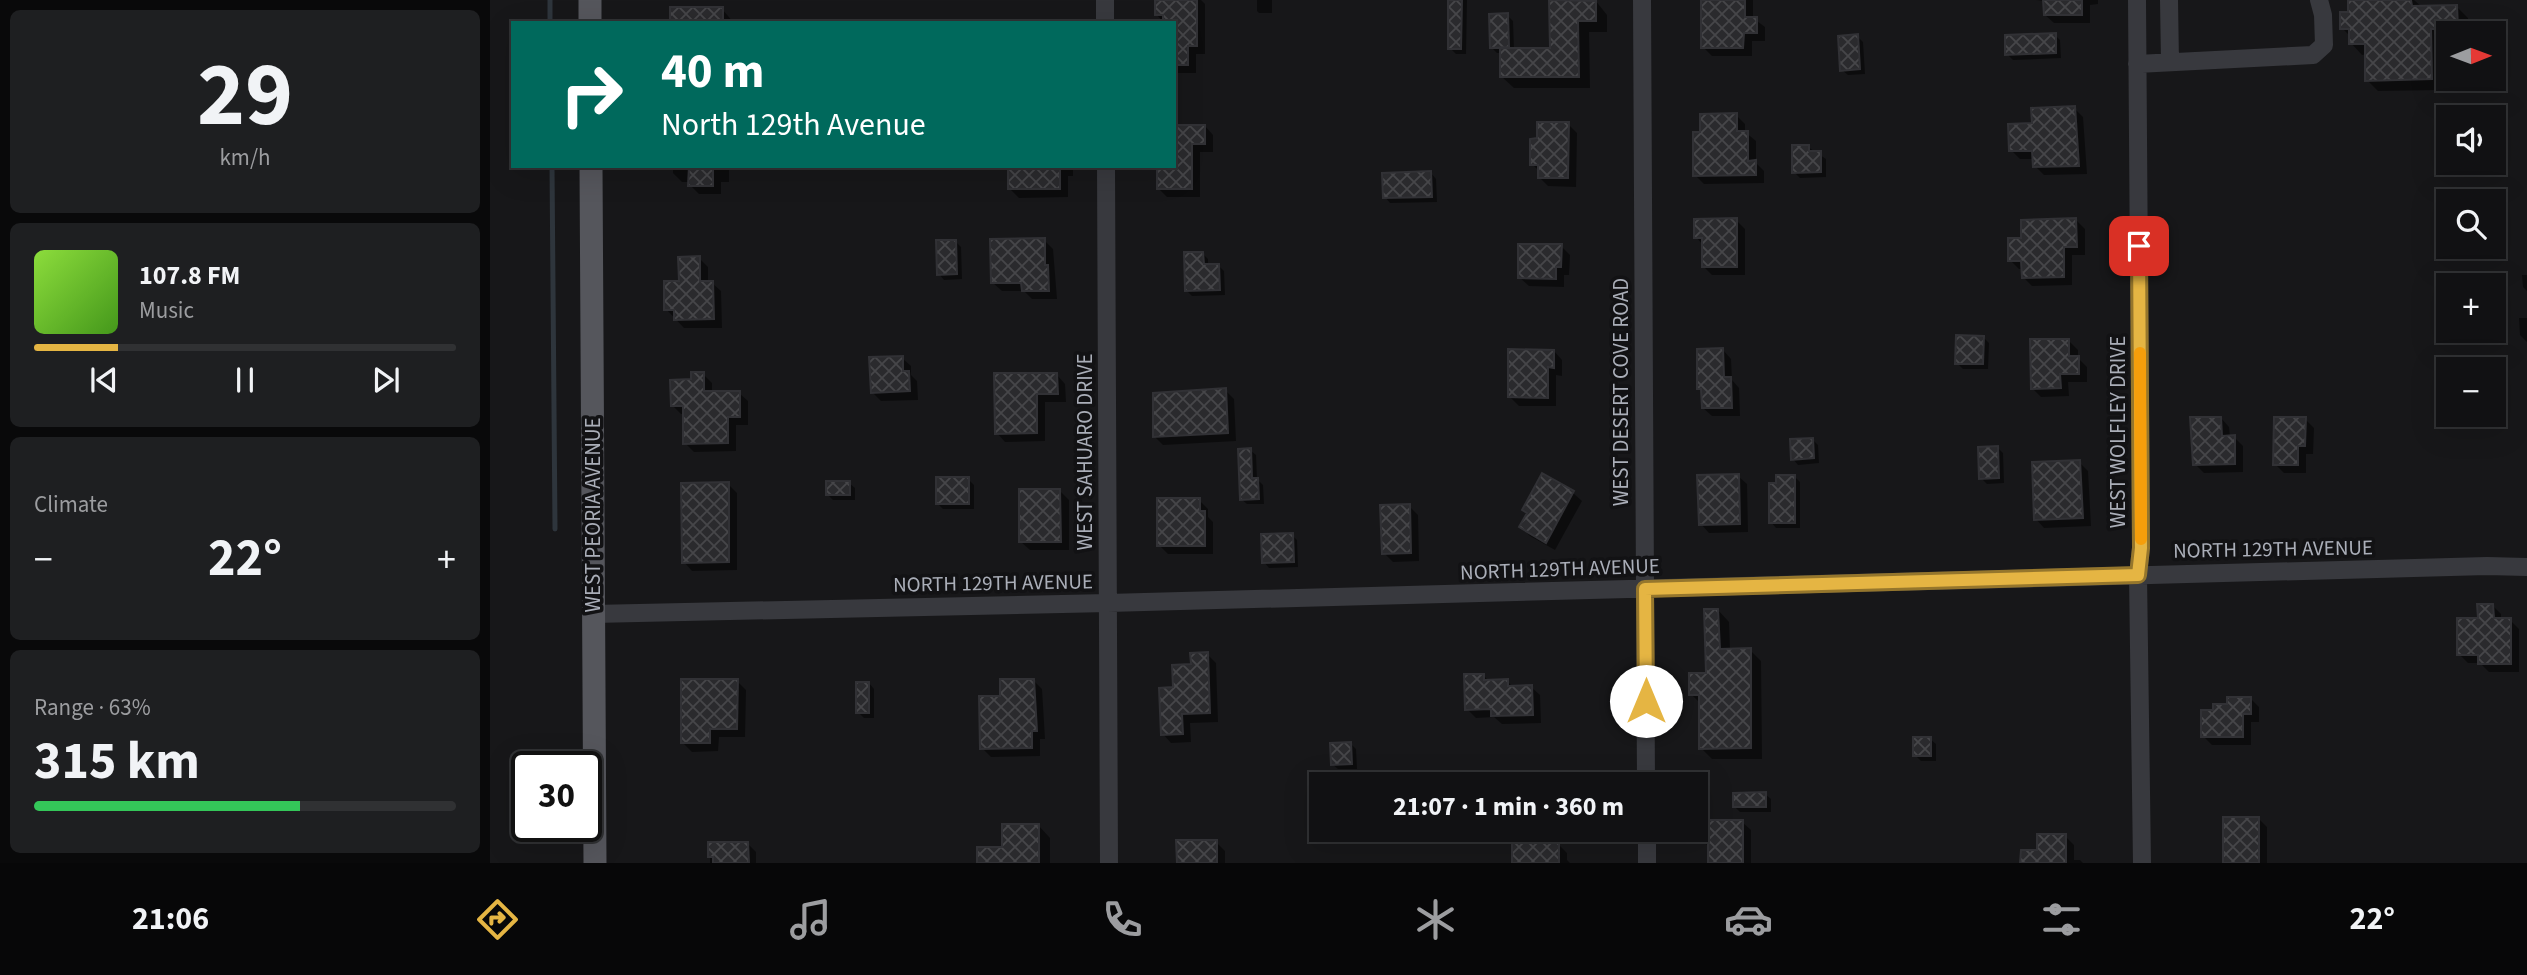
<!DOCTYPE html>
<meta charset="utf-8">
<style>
:root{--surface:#111113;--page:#1e1f21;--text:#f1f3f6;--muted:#9c9da0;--line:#303133;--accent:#e5b543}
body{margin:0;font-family:"Source Sans 3",sans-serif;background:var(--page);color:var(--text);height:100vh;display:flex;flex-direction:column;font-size:26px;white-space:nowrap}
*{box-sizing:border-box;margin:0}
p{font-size:23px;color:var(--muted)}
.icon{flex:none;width:38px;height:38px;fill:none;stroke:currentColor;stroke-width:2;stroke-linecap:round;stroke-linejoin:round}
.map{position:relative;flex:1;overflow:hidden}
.panel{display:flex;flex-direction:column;gap:10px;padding:10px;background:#09090a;width:490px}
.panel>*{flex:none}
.banner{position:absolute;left:21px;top:21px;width:665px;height:147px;border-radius:0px;box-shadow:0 7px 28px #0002,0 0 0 2px var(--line);background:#00695c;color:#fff;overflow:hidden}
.needle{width:46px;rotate:89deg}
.fabs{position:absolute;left:1946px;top:21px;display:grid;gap:14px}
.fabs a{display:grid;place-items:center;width:70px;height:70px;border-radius:0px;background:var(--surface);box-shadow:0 7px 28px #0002,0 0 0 2px var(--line);font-size:35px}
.speed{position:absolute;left:21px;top:751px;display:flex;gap:14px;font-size:35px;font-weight:700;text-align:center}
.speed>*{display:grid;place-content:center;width:91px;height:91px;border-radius:50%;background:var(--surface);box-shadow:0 7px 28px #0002,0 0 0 2px var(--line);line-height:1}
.speed .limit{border:4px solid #111;border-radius:10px;background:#fff;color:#111}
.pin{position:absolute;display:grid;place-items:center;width:60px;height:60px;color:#fff;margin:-30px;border-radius:14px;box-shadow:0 4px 10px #0006}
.me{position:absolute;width:77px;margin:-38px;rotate:0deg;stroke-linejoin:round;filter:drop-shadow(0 0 5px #0008)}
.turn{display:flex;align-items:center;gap:24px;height:147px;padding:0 35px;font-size:32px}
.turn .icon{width:91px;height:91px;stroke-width:2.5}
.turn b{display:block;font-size:49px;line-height:60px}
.big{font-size:52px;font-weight:700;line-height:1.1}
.panel .widget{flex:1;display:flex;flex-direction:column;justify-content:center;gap:10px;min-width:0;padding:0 24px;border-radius:10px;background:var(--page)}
.panel .dial{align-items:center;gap:0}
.dial b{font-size:91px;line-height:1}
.song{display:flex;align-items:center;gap:21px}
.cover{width:84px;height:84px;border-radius:10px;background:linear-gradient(135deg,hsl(90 70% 55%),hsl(100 70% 35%))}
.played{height:7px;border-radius:4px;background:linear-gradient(90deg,var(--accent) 20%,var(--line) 20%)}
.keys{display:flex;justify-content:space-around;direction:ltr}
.heat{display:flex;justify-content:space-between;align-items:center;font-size:38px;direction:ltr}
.charge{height:10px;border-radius:5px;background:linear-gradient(90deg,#34c759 63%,var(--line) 0)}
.trip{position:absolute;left:819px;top:772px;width:399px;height:70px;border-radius:0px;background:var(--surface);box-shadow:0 7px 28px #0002,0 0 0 2px var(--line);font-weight:700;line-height:70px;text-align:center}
.tab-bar{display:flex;height:112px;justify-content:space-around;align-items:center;background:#070708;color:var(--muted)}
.tab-bar .icon{width:49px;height:49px}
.tab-bar .selected{color:var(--accent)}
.tab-bar b{font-size:32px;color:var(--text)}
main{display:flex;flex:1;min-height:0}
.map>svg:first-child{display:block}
</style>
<main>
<section class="panel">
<div class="widget dial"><b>29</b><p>km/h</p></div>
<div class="widget">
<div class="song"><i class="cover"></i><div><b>107.8 FM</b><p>Music</p></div></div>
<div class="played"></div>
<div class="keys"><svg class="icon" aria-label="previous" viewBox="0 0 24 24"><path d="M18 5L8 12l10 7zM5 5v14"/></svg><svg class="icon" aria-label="pause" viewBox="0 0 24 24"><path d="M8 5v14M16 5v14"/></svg><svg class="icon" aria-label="next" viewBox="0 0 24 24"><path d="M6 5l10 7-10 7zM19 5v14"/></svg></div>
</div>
<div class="widget"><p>Climate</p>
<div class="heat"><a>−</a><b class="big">22°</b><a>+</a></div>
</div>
<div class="widget"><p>Range · 63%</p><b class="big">315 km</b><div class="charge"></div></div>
</section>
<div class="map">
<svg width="2037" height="863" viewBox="0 0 2037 863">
<defs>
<pattern id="building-cross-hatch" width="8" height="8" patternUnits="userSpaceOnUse" patternTransform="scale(1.75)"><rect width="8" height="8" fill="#2a2a2d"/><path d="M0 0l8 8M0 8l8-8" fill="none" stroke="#464649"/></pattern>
</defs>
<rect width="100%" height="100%" fill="#171719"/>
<path fill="#0007" d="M 667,0 L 711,0 L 715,4 L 715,54 L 706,54 L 706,73 L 684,73 L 684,23 L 674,23 L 667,15 Z
M 767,0 L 782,0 L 782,13 L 769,13 L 767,11 Z
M 960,0 L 977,0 L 976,54 L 966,54 L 960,48 Z
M 1061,0 L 1105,0 L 1117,15 L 1117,32 L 1099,32 L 1100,88 L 1024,88 L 1012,77 L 1012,53 L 1007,53 L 1001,47 L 1017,15 L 1023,21 L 1024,50 L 1061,50 Z
M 1213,0 L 1263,0 L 1263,18 L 1275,27 L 1275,41 L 1262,41 L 1262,56 L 1222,56 L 1213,47 Z
M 1546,0 L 1608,0 L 1608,4 L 1600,5 L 1600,23 L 1564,23 L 1555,15 L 1555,1 Z
M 1859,0 L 1924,0 L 1932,7 L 1967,7 L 1978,18 L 1978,33 L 1958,33 L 1958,40 L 1952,40 L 1952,90 L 1888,91 L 1877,80 L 1877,54 L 1872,55 L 1861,43 L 1861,37 L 1852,28 L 1860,14 Z
M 232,9 L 244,23 L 182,23 Z
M 1565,35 L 1570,40 L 1571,58 L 1523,60 L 1517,54 Z
M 1367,36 L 1373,42 L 1375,74 L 1358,75 L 1352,70 Z
M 1584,108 L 1593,117 L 1597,174 L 1554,175 L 1545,166 L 1545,159 L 1530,159 L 1521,150 L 1544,125 Z
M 1246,115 L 1255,124 L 1255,132 L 1266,141 L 1266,163 L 1274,171 L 1274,183 L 1214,184 L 1205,175 L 1212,133 Z
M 1078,124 L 1087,133 L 1086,187 L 1058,186 L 1050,178 L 1050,172 L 1042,164 Z
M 715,126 L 723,135 L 723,152 L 710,152 L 710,197 L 677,197 L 668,188 Z
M 1318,147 L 1336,159 L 1336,177 L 1310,178 L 1304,172 Z
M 183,166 L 239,166 L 239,182 L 231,182 L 231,194 L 209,194 L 200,185 L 200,182 L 192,182 L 183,173 Z
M 520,166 L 583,166 L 583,176 L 578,176 L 578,197 L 529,198 L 520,189 Z
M 941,173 L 946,179 L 947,202 L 900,203 L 895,197 Z
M 1246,220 L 1255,229 L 1255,275 L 1222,275 L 1213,266 L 1213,245 L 1206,237 Z
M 1586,220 L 1595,229 L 1595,255 L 1582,255 L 1582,285 L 1542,286 L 1533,277 L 1533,269 L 1529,269 L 1520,260 L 1533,239 Z
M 554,240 L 563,249 L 567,299 L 542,299 L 534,291 L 512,291 L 503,283 Z
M 466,242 L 471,247 L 472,279 L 454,280 L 449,274 Z
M 1071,246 L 1080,255 L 1079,275 L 1074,275 L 1074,287 L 1039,286 L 1030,278 Z
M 713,254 L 718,259 L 718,266 L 728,265 L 734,271 L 735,295 L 702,296 L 696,290 Z
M 209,258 L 218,267 L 218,283 L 222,283 L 231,291 L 232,328 L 194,328 L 176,309 L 191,283 Z
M 2032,275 L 2037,275 L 2037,291 L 2033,287 Z
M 2029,318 L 2037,318 L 2037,342 L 2030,335 Z
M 1493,337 L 1499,343 L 1498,369 L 1473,369 L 1467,363 Z
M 1579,341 L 1588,350 L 1588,358 L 1597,367 L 1597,382 L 1578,382 L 1579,396 L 1551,397 L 1542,388 Z
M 1233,350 L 1241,359 L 1242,380 L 1249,388 L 1250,416 L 1222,416 L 1213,408 L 1213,392 L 1209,388 Z
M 1064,351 L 1072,360 L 1072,376 L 1066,375 L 1066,406 L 1029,406 L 1020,397 Z
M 412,358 L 421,366 L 421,375 L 427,381 L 428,400 L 391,401 L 382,392 Z
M 213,374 L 222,383 L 222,393 L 249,393 L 258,401 L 258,425 L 246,425 L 246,451 L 204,452 L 195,443 L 195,414 L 191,414 L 182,405 L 202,381 Z
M 567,375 L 575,384 L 576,402 L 555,402 L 555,441 L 515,442 L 507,433 Z
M 735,390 L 744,399 L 746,441 L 673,445 L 664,436 Z
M 1731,418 L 1739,427 L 1740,437 L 1744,437 L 1753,446 L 1753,472 L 1714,473 L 1705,464 Z
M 1815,419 L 1824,428 L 1823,454 L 1816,454 L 1816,473 L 1794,473 L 1785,464 Z
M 1323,440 L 1328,445 L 1329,463 L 1308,465 L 1303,459 Z
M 1507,447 L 1513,453 L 1514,483 L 1497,484 L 1491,478 Z
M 760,450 L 766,455 L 767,479 L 773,485 L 774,504 L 757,504 L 751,499 Z
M 1589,462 L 1598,471 L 1601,526 L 1554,528 L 1546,519 Z
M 1053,476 L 1083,493 L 1092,501 L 1065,550 L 1040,536 L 1031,527 Z
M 1248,476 L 1257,484 L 1258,532 L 1219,533 L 1211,524 Z
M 1305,477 L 1310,482 L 1310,528 L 1286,528 L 1281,522 L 1287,484 Z
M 478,479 L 484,485 L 484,509 L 453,509 L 448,504 Z
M 359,483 L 365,488 L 365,500 L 343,500 L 338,495 Z
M 238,484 L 247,493 L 247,570 L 202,571 L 194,562 Z
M 570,491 L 579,500 L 579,550 L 540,550 L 531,542 Z
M 709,500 L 718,509 L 718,517 L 723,522 L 723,554 L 678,554 L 669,545 Z
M 919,506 L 928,515 L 929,561 L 903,562 L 894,553 Z
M 802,535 L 807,540 L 808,567 L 779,568 L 774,562 Z
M 2003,606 L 2011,614 L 2011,620 L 2020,620 L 2029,629 L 2029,672 L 1999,672 L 1990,663 L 1978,663 L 1969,654 L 1989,620 Z
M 1228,610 L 1239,622 L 1240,650 L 1260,650 L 1271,661 L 1272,759 L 1222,759 L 1211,748 L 1211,704 L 1201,694 L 1218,675 Z
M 717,654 L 726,663 L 728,722 L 700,723 L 701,742 L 681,743 L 673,734 L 684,689 L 703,666 Z
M 994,676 L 1000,682 L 1017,681 L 1023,687 L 1041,687 L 1050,695 L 1051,723 L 1012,724 L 1004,717 L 986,718 L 977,709 Z
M 543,680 L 552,689 L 555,739 L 550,739 L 550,756 L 501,757 L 492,748 L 512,698 Z
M 247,681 L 256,690 L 255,737 L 229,737 L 228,751 L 202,752 L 193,743 Z
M 379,683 L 384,689 L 384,718 L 374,718 L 368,712 Z
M 1760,698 L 1769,707 L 1769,722 L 1761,722 L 1761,745 L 1722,745 L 1713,736 L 1725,712 Z
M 1440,739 L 1446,744 L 1446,761 L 1431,761 L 1425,755 Z
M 861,744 L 866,749 L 867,769 L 848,769 L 842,764 Z
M 1275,794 L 1281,799 L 1281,812 L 1250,812 L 1245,807 Z
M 1768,818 L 1777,827 L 1777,863 L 1735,863 Z
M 1252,822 L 1261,830 L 1261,863 L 1220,863 L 1220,848 L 1213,841 Z
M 549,826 L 560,838 L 560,863 L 489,863 Z
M 1575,836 L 1584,845 L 1584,860 L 1590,860 L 1593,863 L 1532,863 Z
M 726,842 L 735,851 L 735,863 L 688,863 Z
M 220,844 L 258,844 L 266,852 L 266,863 L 220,863 Z
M 1068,844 L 1077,853 L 1077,860 L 1080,863 L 1023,863 Z"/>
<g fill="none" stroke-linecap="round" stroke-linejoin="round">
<path stroke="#2e353c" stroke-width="5" d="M 60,0 L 60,23
M 62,166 L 65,529"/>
</g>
<path fill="url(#building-cross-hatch)" stroke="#313135" stroke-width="2" d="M 665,0 L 707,0 L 707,46 L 698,46 L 698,65 L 684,65 L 684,23 L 673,23 L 673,15 L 665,15 Z
M 958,0 L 972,0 L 971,49 L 958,49 Z
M 1059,0 L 1106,1 L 1106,21 L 1088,21 L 1089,77 L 1010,77 L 1010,48 L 1060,48 Z
M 1211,0 L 1255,0 L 1255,17 L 1267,17 L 1267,33 L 1254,33 L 1253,48 L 1211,48 Z
M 1553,0 L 1592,0 L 1592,15 L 1554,15 Z
M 1858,0 L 1921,0 L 1922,6 L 1967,5 L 1968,29 L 1941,29 L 1942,79 L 1875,81 L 1875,44 L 1859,44 L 1859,29 L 1850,29 L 1850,12 L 1858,12 Z
M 180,7 L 233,7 L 233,23 L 180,23 Z
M 1018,13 L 1019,47 L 1000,48 L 999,14 Z
M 1566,33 L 1566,53 L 1515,55 L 1515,35 Z
M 1368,34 L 1370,69 L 1350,71 L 1348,36 Z
M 1585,106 L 1589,166 L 1543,167 L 1542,151 L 1519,151 L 1518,124 L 1542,123 L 1541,108 Z
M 1247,113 L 1247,131 L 1258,131 L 1258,161 L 1266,160 L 1266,175 L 1203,176 L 1203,132 L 1210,132 L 1210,114 Z
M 1047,122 L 1079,122 L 1078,178 L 1048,178 L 1048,165 L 1040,165 L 1040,139 L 1047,138 Z
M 684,125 L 715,125 L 715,144 L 702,144 L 702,189 L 667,189 L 667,166 L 684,166 Z
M 1302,145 L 1319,145 L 1319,151 L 1331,151 L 1331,172 L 1302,173 Z
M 199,166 L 223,166 L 223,186 L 198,186 Z
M 518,166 L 570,166 L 570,189 L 518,189 Z
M 941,171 L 942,197 L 893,198 L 892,173 Z
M 1247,218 L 1247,267 L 1212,267 L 1212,238 L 1204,238 L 1204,219 Z
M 1586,218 L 1587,247 L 1574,247 L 1574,277 L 1532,278 L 1531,261 L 1518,261 L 1518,238 L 1531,238 L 1531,220 Z
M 555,238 L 555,265 L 558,265 L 559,291 L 532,291 L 531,283 L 501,283 L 500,239 Z
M 446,240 L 466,240 L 467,274 L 447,275 Z
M 1028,244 L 1072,244 L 1071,267 L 1066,267 L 1066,279 L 1028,278 Z
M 694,252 L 713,252 L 714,264 L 729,264 L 730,290 L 695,291 Z
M 210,256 L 210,281 L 223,281 L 224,319 L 184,320 L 184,310 L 174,310 L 174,281 L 189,281 L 188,257 Z
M 1466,335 L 1494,336 L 1493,364 L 1465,364 Z
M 1540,339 L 1579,339 L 1579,356 L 1589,356 L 1589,374 L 1570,374 L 1571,388 L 1541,389 Z
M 1233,348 L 1234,377 L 1241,377 L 1242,408 L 1212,408 L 1211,389 L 1207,389 L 1207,349 Z
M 1018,349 L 1064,350 L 1064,368 L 1058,367 L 1058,398 L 1018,397 Z
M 413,356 L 413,371 L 419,371 L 420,391 L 381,393 L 379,357 Z
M 201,372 L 214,372 L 214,391 L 250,391 L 250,417 L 238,417 L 238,443 L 193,444 L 193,406 L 181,406 L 180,380 L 201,379 Z
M 504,373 L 567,373 L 568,394 L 547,394 L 547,433 L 505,434 Z
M 736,388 L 738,433 L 663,437 L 663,393 Z
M 1700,417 L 1731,417 L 1732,436 L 1745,435 L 1745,464 L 1703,465 Z
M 1784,417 L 1816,417 L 1815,446 L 1808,446 L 1808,465 L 1783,465 Z
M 1323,438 L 1324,458 L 1301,460 L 1300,439 Z
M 1508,446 L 1509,478 L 1489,479 L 1488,447 Z
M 761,448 L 762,478 L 768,478 L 769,499 L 750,500 L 748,449 Z
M 1590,460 L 1593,518 L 1544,520 L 1542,462 Z
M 1052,473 L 1084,491 L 1056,543 L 1029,527 L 1037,513 L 1032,510 Z
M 1249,474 L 1250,524 L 1209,525 L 1207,475 Z
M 1286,475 L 1305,475 L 1305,523 L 1279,523 L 1279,483 L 1286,483 Z
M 446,477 L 479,477 L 479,504 L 446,504 Z
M 336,481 L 360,481 L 360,495 L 336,495 Z
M 239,482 L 239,562 L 192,563 L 191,483 Z
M 529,489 L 570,489 L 571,542 L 529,542 Z
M 667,498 L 710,498 L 710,511 L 715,511 L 715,546 L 667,546 Z
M 920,504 L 921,553 L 892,554 L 890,505 Z
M 803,533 L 804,562 L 772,563 L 771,534 Z
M 1987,604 L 2003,604 L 2004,618 L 2021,618 L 2021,664 L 1988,664 L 1988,655 L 1967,655 L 1967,618 L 1988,618 Z
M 1214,609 L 1228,609 L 1230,649 L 1261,648 L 1261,748 L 1209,749 L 1209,695 L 1199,695 L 1199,673 L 1216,673 Z
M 718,652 L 720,713 L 692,714 L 693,734 L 671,735 L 669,688 L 683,687 L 682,665 L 701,664 L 700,653 Z
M 974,674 L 994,674 L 994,680 L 1018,679 L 1018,686 L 1042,685 L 1043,715 L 1001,716 L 1001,709 L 975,710 Z
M 191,679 L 248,679 L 247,729 L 220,729 L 220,743 L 191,743 Z
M 510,679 L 544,679 L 547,731 L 542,731 L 542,748 L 490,749 L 489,696 L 510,696 Z
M 366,682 L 379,682 L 379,713 L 366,713 Z
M 1737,697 L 1761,697 L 1761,714 L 1753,714 L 1753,737 L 1711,737 L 1711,710 L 1723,710 L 1723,704 L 1737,704 Z
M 1423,737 L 1441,737 L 1441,756 L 1423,756 Z
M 861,742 L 862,764 L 841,765 L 840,743 Z
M 1276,792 L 1276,807 L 1243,807 L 1243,793 Z
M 1733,817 L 1769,817 L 1769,863 L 1733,863 Z
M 1211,820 L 1253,820 L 1253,863 L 1218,863 L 1218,842 L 1211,842 Z
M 512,824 L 549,824 L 549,863 L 487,863 L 487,847 L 512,847 Z
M 1547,834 L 1576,834 L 1576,863 L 1530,863 L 1531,850 L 1547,850 Z
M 686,840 L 727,840 L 727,863 L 687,863 Z
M 218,842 L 258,842 L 259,863 L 223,863 L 223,857 L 218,857 Z
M 1069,842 L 1069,863 L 1022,863 L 1022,843 Z"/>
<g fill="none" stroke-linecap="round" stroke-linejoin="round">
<path stroke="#38393e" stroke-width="18" d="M 615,0 L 615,23
M 1152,0 L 1156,784
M 1647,0 L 1651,548 L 1648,575 L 1652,863
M 1679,0 L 1680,62
M 1647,64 L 1823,55 L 1834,45 L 1833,15 L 1829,0
M 616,166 L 619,863
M 103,614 L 618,603 L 1997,566 L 2037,567
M 1157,830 L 1157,863"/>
<path stroke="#55565c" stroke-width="23" d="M 100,0 L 100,23
M 101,166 L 105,863"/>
</g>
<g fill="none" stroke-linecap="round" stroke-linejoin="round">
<g stroke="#95762c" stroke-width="18">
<path id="route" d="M 1156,701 L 1155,589 L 1648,575 L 1651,548 L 1649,246"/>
</g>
<use href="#route" stroke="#e5b543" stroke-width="12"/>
<path stroke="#f59e0b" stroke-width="12" d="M 1650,353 L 1651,539"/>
</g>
<g text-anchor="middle" stroke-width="7" stroke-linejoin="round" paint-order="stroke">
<g font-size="21" fill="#aaaeb8" stroke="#121214">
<text transform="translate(1131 392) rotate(-90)" y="7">WEST DESERT COVE ROAD</text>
<text transform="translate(1628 432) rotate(-90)" y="7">WEST WOLFLEY DRIVE</text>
<text transform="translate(595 452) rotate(-90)" y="7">WEST SAHUARO DRIVE</text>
<text transform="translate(103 515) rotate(-90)" y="7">WEST PEORIA AVENUE</text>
<text transform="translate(1783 549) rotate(-1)" y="7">NORTH 129TH AVENUE</text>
<text transform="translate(1070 569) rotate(-2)" y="7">NORTH 129TH AVENUE</text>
<text transform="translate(503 583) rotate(-1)" y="7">NORTH 129TH AVENUE</text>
</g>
</g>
</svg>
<div class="fabs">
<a><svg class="needle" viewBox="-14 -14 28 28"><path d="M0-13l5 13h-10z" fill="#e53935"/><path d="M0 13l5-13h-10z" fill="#9c9da0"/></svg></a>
<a><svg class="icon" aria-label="sound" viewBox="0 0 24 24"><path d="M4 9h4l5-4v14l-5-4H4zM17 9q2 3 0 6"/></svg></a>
<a><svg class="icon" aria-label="search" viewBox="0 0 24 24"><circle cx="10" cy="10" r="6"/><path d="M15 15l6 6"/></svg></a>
<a>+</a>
<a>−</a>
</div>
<div class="speed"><div class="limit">30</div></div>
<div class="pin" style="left:1649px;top:246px;background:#d93025"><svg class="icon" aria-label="arrive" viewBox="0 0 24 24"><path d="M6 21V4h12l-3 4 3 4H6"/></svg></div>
<svg class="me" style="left:1156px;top:701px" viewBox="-20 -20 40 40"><circle r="19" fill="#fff"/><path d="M0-13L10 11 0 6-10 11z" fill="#e5b543"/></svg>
<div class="trip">21:07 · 1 min · 360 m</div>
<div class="banner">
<div class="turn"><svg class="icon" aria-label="right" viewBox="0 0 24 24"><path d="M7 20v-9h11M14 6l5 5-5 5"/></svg><div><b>40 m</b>North 129th Avenue</div></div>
</div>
</div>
</main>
<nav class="tab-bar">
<b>21:06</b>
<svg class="icon selected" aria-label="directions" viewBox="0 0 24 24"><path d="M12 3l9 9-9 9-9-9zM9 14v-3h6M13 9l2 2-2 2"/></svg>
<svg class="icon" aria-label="music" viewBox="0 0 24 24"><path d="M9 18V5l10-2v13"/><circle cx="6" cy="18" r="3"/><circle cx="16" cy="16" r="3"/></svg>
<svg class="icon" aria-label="phone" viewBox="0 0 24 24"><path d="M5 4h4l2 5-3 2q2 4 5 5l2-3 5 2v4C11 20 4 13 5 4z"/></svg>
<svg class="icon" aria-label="climate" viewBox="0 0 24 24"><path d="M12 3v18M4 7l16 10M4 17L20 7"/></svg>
<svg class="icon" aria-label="car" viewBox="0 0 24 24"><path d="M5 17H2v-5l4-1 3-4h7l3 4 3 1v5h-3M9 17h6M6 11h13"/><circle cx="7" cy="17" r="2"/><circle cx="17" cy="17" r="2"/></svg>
<svg class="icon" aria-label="filters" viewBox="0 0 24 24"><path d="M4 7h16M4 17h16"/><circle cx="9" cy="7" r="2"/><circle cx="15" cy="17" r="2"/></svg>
<b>22°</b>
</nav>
